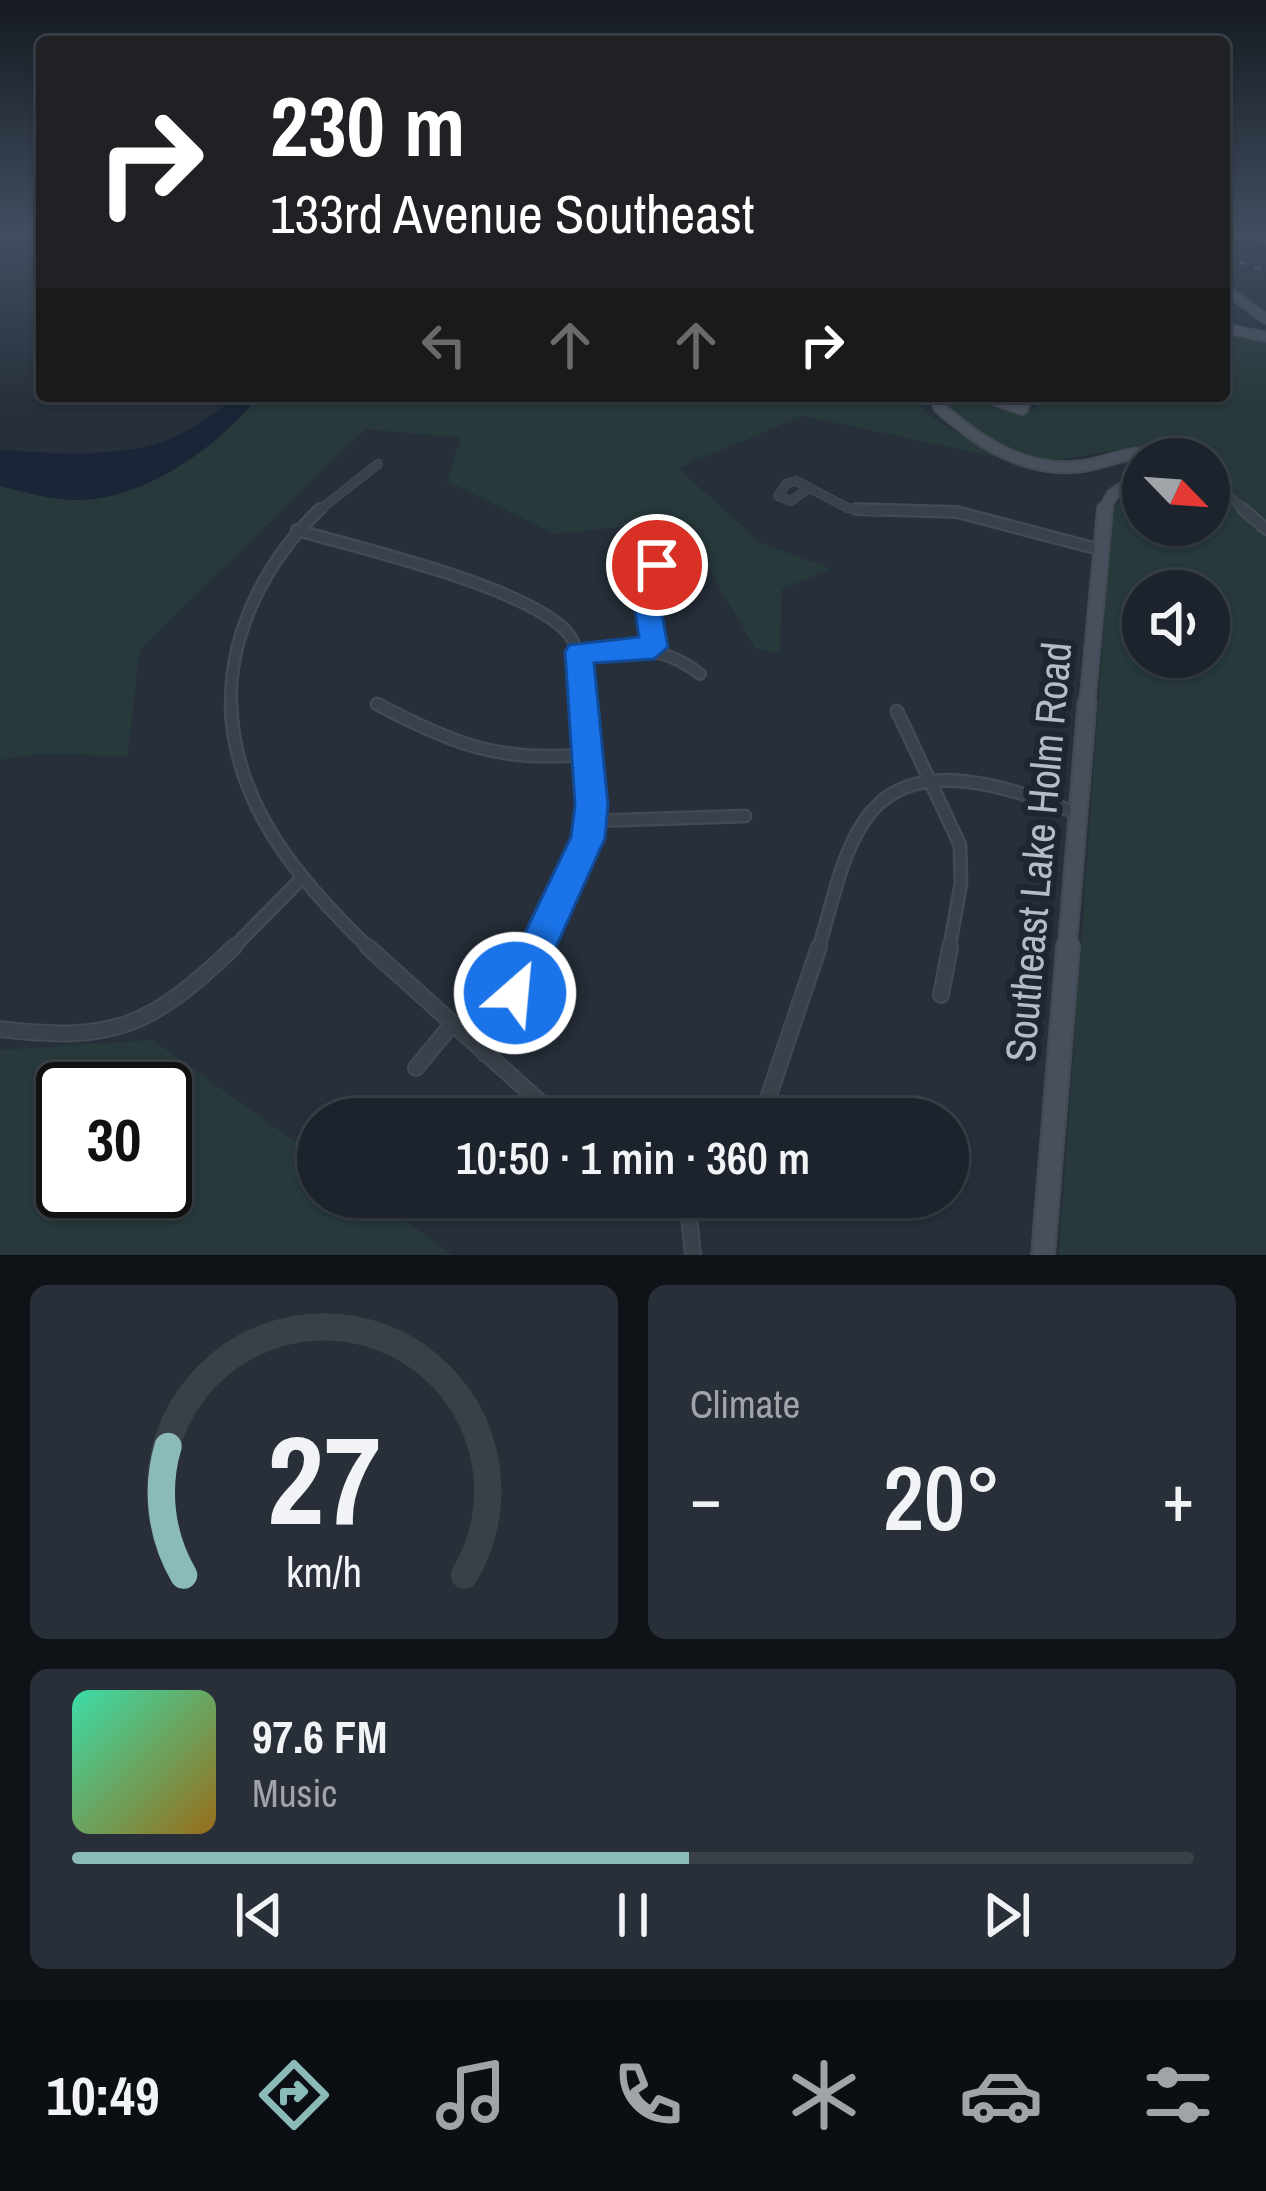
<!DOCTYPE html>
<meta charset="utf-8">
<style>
:root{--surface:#1c232c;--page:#292f38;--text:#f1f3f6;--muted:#a0a4a9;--line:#3a4048;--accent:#8bbbb9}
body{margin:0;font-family:"Archivo Narrow",sans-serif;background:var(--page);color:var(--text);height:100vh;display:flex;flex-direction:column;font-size:45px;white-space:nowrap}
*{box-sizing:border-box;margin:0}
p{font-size:39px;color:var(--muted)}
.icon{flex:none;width:66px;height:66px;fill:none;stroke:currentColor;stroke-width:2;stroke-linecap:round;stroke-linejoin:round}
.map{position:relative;height:1255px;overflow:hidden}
.panel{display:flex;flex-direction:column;gap:30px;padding:30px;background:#0f1318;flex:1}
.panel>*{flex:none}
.guide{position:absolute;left:36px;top:36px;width:1194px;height:366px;border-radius:12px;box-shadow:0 3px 9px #0004,0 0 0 3px var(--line);background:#202124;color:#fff;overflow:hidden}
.needle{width:78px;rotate:115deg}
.fabs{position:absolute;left:1122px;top:438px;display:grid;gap:24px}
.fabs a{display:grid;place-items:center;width:108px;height:108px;border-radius:50%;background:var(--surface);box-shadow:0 3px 9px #0004,0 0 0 3px var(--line);font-size:60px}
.speed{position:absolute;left:36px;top:1062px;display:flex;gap:24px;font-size:60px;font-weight:700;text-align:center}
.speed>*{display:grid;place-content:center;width:156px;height:156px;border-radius:50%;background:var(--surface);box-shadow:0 3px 9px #0004,0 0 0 3px var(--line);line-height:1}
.speed .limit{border:6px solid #111;border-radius:18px;background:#fff;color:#111}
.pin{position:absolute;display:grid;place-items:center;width:102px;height:102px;color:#fff;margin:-51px;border:6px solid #fff;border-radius:50%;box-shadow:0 3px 12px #0007}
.me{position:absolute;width:132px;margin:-66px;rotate:27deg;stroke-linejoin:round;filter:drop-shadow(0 0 9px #0008)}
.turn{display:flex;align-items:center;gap:42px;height:252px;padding:0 36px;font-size:54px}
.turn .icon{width:156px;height:156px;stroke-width:2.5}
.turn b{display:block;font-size:84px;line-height:102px}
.lanes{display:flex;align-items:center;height:114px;padding:0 36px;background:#0003;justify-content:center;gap:60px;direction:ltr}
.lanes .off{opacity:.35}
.big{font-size:90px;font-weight:600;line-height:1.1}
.panel .card{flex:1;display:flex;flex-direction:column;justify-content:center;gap:18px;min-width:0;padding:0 42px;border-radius:18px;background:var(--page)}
.panel .dial{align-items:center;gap:0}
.dial svg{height:312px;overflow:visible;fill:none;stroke:var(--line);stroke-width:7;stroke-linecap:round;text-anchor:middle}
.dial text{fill:var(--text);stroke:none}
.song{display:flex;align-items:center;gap:36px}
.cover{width:144px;height:144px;border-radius:18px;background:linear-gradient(135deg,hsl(160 70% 55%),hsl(40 70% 35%))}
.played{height:12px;border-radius:6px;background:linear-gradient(90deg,var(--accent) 55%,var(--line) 55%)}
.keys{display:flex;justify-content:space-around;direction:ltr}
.heat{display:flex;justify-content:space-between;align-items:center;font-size:66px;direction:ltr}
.panel .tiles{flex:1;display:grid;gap:30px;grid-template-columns:1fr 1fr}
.card:last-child{grid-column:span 2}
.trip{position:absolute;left:297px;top:1098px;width:672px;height:120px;border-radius:60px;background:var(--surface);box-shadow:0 3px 9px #0004,0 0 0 3px var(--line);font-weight:600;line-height:120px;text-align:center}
.tabs{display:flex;height:192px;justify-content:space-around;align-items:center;background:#0b0e12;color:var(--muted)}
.tabs .icon{width:84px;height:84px}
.tabs .active{color:var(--accent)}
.tabs b{font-size:54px;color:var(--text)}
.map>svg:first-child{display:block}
</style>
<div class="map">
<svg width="1266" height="1255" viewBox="0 0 1266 1255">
<rect width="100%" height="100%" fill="#262f3a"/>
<path fill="#27393b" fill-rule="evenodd" d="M 1224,331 L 1266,340 L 1266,1255 L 1059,1255 L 1112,512 L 1124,494 L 1143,481 L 1143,525 L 1209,525 L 1209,459 L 1180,459 L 1139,446 L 1047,462 L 1008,454 L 944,411 L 943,402 L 969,396 L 1022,415 L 1037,408 L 1038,396 L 1224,396 ZM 1143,591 L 1209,591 L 1209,657 L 1143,657 Z
M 259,396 L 925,396 L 921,404 L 927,414 L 1000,458 L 803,416 L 678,468 L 761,543 L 832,569 L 782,589 L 780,654 L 755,648 L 699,552 L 630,526 L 555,534 L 447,481 L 461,438 L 365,429 L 139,651 L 128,756 L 40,754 L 0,760 L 0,486 C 24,492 49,499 74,500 C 144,501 217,447 259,396 Z
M 153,1040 L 318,1158 L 318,1197 L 372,1197 L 453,1255 L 0,1255 L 0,1050 ZM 63,1089 L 165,1089 L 165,1191 L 63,1191 Z"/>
<path fill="#1a2637" d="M 239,396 L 259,396 C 218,447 143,501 74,500 C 49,499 24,492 0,486 L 0,450 C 51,453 118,459 167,440 C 192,430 217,411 239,396 Z"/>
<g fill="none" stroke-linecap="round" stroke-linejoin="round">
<g stroke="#424a53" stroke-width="10">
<path id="street-far3" d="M 1209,479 L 1247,512
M 809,488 L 791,501 L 778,496 L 786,484 L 796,481 L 848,508 L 877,512
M 317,512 L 378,464
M 944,512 L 958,512"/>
</g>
<g stroke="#424a53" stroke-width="14">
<path id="street-far2" d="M 856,509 L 957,512 L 1098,549
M 1243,509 L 1266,529
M 297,530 C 362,549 514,584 562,627 C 584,646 581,679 584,706
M 654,647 L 646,597 L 657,565
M 579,653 C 625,647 662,644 700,674
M 231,706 C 229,631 267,560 320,509"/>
</g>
<g stroke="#424a53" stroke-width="15">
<path id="street-far1" d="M 231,703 C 233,805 300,882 371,950
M 377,704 C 452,743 501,764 587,754
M 897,711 L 960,845 L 961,883 L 949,950
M 591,821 L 745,816
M 231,950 L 301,879
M 535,950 L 588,839 L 591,790 L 583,703
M 818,950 C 832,907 842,844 873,810 C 923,753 1019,792 1077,813"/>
</g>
<g stroke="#424a53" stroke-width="18">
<path id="street" d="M 368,947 L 559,1119
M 941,995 L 950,947
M 0,1029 C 115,1043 151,1026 234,947
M 485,1054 L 536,947
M 416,1068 L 453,1023
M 761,1119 L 819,947
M 687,1197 L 693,1255"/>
</g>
<g stroke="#424a53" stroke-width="12">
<path id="secondary-far4" d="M 1224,288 L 1266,319
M 1224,328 L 1266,337"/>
</g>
<g stroke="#424a53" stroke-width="14">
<path id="secondary-far3" d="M 939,396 L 939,407 C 979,443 1027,474 1083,466 C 1112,462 1136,445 1165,459
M 986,396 L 1022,409 L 1027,396
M 1103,512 L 1112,495 L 1143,475"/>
</g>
<g stroke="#424a53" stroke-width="18">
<path id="secondary-far2" d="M 1087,706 L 1105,509"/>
</g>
<g stroke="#424a53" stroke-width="21">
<path id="secondary-far1" d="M 1067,950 L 1087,703"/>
</g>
<g stroke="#424a53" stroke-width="26">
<path id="secondary" d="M 1043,1255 L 1068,947"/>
</g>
<g stroke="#444c55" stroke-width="4">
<path id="highway" d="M 1245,235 L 1266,238 L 1266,244 L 1247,237 Z"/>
</g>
<use href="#street-far3" stroke="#39414b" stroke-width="8"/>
<use href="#street-far2" stroke="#39414b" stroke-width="9"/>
<use href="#street-far1" stroke="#39414b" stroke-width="10"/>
<use href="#street" stroke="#39414b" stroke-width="14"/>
<use href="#secondary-far4" stroke="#48505d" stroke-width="9"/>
<use href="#secondary-far3" stroke="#48505d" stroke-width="10"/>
<use href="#secondary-far2" stroke="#48505d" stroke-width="14"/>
<use href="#secondary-far1" stroke="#48505d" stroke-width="16"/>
<use href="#secondary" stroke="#48505d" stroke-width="21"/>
<use href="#highway" fill="#706557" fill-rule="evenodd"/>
<path stroke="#5c6571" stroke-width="3" stroke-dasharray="8 8" stroke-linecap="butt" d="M 1224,256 L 1266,271"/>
</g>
<linearGradient id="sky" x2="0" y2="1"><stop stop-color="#151a20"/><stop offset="0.57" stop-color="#414d60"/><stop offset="1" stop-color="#414d60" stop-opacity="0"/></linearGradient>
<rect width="1266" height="410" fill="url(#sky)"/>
<path fill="#1a73e8" stroke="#114b97" stroke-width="3" d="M 657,555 L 670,565 L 659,597 L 668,647 L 654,659 L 594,663 L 608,805 L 605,838 L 529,1007 L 515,1012 L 502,1007 L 496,993 L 571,837 L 575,805 L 565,652 L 569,645 L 639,637 L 633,597 L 648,558 Z"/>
<g text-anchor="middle" stroke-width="12" stroke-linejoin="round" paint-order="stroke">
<g font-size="42" fill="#b5bcc6" stroke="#1e262f">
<text transform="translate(1038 852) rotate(-85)" y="15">Southeast Lake Holm Road</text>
</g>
</g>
</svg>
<div class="fabs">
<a><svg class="needle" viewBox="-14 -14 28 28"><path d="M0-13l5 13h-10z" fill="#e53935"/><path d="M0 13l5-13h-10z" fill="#a0a4a9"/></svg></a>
<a><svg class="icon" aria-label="sound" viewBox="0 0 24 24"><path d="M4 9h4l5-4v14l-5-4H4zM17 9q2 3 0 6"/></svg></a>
</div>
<div class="speed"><div class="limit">30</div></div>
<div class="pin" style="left:657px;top:565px;background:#d93025"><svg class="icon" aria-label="arrive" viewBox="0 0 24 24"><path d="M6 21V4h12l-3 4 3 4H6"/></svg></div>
<svg class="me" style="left:515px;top:993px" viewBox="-20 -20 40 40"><circle r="17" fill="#1a73e8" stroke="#fff" stroke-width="3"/><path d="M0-11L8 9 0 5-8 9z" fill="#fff"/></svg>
<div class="trip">10:50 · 1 min · 360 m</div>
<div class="guide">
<div class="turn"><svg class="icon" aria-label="right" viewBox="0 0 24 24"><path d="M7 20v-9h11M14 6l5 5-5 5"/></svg><div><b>230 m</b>133rd Avenue Southeast</div></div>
<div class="lanes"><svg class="icon off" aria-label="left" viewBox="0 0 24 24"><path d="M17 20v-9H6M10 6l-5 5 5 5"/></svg><svg class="icon off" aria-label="ahead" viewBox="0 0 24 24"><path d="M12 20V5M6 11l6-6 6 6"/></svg><svg class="icon off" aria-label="ahead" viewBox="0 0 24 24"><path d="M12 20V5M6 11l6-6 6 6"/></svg><svg class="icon" aria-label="right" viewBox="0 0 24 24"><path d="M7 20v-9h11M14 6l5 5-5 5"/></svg></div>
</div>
</div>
<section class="panel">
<div class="tiles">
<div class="card dial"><svg viewBox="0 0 100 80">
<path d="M14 69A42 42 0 1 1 86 69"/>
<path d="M14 69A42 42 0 0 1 10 36" stroke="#8bbbb9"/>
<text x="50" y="56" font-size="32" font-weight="700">27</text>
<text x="50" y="72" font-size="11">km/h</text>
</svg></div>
<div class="card"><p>Climate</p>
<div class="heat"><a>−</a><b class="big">20°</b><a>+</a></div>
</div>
<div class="card">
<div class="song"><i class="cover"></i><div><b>97.6 FM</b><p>Music</p></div></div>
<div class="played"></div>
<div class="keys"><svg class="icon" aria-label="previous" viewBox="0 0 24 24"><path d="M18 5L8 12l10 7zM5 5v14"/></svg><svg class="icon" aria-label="pause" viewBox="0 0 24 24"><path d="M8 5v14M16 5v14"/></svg><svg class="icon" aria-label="next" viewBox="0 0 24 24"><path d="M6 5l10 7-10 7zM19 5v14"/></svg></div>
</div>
</div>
</section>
<nav class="tabs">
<b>10:49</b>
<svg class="icon active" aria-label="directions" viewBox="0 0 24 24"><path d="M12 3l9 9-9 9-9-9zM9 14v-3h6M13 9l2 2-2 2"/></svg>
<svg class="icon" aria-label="music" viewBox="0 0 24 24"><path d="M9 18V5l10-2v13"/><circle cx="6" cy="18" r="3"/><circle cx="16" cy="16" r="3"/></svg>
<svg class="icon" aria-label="phone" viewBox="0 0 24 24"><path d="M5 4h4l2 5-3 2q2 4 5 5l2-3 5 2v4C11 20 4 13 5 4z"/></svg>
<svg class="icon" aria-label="climate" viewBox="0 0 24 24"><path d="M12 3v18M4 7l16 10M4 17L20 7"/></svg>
<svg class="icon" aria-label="car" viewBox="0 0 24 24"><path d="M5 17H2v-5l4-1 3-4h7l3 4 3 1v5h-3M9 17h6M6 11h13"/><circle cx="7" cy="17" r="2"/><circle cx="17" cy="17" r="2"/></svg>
<svg class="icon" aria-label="filters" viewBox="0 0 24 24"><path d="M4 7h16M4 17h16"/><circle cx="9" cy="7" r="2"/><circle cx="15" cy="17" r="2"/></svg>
</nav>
